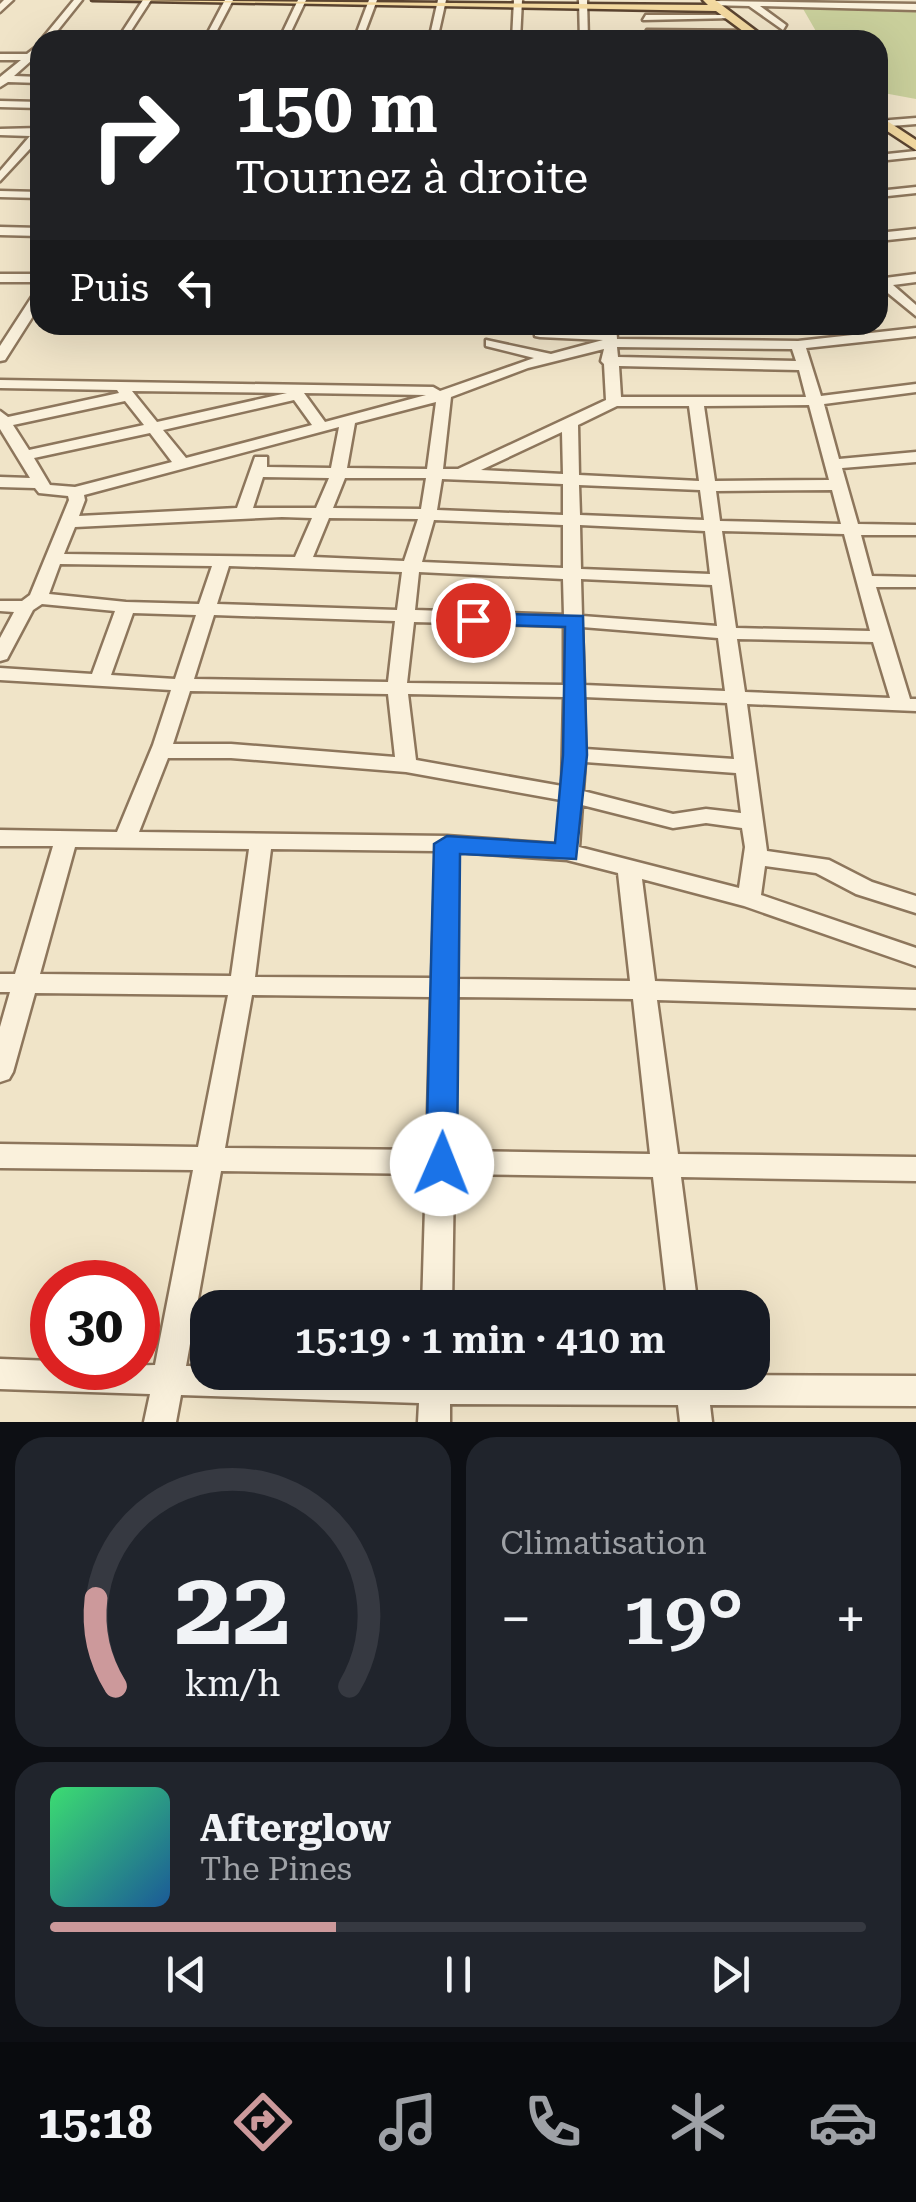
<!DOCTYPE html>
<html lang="fr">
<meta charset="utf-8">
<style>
:root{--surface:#171b24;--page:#20242c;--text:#f1f3f6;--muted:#9ea1a6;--line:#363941;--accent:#cc999b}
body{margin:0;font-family:"Roboto Serif",serif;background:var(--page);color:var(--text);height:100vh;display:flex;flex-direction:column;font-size:38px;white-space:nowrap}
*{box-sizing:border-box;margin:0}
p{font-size:32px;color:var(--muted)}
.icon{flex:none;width:55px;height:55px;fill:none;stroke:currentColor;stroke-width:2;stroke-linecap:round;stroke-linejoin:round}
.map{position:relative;height:1422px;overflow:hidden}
.side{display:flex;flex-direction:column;gap:15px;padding:15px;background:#0d0f14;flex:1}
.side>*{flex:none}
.top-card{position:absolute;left:30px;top:30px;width:858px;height:305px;border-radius:30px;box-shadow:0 10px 40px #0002;background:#202124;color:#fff;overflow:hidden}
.speed{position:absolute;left:30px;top:1260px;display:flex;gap:20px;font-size:50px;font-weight:700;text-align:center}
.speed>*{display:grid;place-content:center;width:130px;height:130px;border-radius:50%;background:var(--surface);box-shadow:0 10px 40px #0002;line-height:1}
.speed .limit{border:15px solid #d22;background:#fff;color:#111}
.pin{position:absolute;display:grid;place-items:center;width:85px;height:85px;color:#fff;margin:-42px;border:5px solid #fff;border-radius:50%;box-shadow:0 2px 10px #0007}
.me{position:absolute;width:110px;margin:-55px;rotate:1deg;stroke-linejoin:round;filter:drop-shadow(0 0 8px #0008)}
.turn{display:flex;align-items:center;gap:35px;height:210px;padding:0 40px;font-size:45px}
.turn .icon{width:130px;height:130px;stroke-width:2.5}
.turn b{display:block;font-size:70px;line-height:85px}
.then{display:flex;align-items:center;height:95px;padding:0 40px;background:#0003;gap:20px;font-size:38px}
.big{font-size:75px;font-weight:600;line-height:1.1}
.side .card{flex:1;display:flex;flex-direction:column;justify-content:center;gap:15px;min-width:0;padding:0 35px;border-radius:30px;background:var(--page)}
.side .dial{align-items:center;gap:0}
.dial svg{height:260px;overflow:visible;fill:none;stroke:var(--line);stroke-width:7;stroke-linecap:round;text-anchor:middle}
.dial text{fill:var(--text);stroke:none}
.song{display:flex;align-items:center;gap:30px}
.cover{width:120px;height:120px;border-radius:15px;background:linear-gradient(135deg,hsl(140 70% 55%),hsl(210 70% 35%))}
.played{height:10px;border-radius:5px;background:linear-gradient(90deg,var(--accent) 35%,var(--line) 35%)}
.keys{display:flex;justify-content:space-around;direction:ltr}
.heat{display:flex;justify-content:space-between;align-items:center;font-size:55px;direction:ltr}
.side .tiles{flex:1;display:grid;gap:15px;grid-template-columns:1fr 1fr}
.card:last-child{grid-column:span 2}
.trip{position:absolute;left:190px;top:1290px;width:580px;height:100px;border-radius:30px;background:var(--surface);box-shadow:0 10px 40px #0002;font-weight:600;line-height:100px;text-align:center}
.tabs{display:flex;height:160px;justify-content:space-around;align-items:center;background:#090b0e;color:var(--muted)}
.tabs .icon{width:70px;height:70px}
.tabs .selected{color:var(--accent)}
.tabs b{font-size:45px;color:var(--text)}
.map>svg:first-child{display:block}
</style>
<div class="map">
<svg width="916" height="1422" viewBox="0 0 916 1422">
<rect width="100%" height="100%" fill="#f0e4c8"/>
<path fill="#c9cf9b" d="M 802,7 L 916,9 L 916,99 L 878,92 L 878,40 L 821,40 Z"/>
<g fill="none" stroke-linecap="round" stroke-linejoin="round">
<g stroke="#8d765c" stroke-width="5">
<path id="minor" d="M 4,0 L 13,0 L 0,12 L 0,4 Z
M 74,0 L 82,0 L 50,40 L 41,40 Z
M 143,0 L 151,0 L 125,40 L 117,40 Z
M 225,0 L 233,0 L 212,40 L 204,40 Z
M 298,0 L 306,0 L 287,40 L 279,40 Z
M 369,0 L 377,0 L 362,40 L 354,40 Z
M 438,0 L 446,0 L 437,40 L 429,40 Z
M 514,0 L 522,0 L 520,40 L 512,40 Z
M 579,0 L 587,0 L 588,40 L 580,40 Z
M 713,1 L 916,4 L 916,10 L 760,6 L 786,25 L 783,30 L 749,6 L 710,5 Z
M 646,15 L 730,15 L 734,18 L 643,20 Z
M 647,30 L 753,31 L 757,34 L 753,37 L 644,35 Z
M 40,44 L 37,54 L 40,59 L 32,60 L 14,76 L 40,77 L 40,83 L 8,82 L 0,87 L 0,77 L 21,60 L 0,60 L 0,54 L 27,54 Z
M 0,101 L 40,102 L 40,108 L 0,107 Z
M 916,118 L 916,124 L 878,127 L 878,121 Z
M 40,128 L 40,138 L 0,181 L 0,171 L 30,136 L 0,135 L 0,129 Z
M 916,151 L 916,157 L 878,161 L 878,155 Z
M 916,187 L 916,193 L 878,197 L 878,191 Z
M 0,191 L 40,192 L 40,198 L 0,197 Z
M 0,227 L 40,228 L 40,236 L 0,235 Z
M 916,229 L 916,237 L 878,241 L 878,233 Z
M 0,274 L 40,274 L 40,282 L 0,282 Z
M 878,274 L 885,278 L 916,274 L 916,282 L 893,285 L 916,305 L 916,316 L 878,285 Z
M 40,291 L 40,305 L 5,360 L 0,361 L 0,346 L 35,292 Z
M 602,325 L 616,325 L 617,339 L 798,341 L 916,328 L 916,336 L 806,348 L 821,396 L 916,384 L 916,392 L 824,404 L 839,459 L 916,452 L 916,462 L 842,468 L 858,524 L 916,525 L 916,535 L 861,535 L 872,576 L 916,577 L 916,587 L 876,587 L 910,699 L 916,699 L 916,711 L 747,704 L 767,851 L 829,860 L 872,882 L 916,896 L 916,913 L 856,894 L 816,873 L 765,866 L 761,895 L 916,948 L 916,966 L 744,906 L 642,879 L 655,981 L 916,990 L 916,1008 L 657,1000 L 678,1154 L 916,1157 L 916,1181 L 681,1177 L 698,1308 L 668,1308 L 653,1177 L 454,1174 L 452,1308 L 422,1308 L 426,1174 L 221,1171 L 186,1366 L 208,1366 L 208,1372 L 916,1376 L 916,1406 L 710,1405 L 712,1422 L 680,1422 L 678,1405 L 450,1404 L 450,1422 L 418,1422 L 419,1403 L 181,1395 L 176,1422 L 144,1422 L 150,1394 L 0,1389 L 0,1359 L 52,1361 L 52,1368 L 155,1365 L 193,1170 L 0,1168 L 0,1144 L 198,1147 L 228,995 L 35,993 L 13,1072 L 9,1079 L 0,1082 L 0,1027 L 10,992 L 0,992 L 0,974 L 15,974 L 53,846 L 0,846 L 0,830 L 117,832 L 153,745 L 171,690 L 0,680 L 0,668 L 92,674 L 115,611 L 42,604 L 33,610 L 7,659 L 0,661 L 0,638 L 14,612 L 0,611 L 0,601 L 22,601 L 30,595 L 69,500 L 68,496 L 39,493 L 35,488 L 0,487 L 0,477 L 30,478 L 0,429 L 0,411 L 8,417 L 119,393 L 117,390 L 0,388 L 0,380 L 433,387 L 440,391 L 534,358 L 486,346 L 486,340 L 551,354 L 603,340 L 540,337 L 535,336 L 535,330 L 603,332 ZM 617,347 L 792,349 L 796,361 L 618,357 ZM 604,349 L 601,361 L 604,364 L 606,400 L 458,469 L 443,469 L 451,397 L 528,368 ZM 619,366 L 799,370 L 806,397 L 621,397 ZM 132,391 L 287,393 L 157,422 ZM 304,393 L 426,395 L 325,422 ZM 294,400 L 312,425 L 186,458 L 163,430 ZM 125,401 L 144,425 L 29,450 L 13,425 ZM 436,402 L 427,469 L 347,468 L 355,423 ZM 809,405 L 829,480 L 715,481 L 704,406 ZM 617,406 L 689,406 L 699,481 L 579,475 L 578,425 ZM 339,427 L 331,468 L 267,467 L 267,457 L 255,457 L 237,508 L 79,516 L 85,500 L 84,495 ZM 562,432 L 563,474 L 481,470 ZM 150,433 L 172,462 L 75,487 L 50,485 L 34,458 ZM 263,477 L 329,478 L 316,508 L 253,508 ZM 345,478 L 426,478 L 421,509 L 333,508 ZM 442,479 L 563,484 L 563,515 L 437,510 ZM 579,485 L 700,490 L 704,520 L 580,515 ZM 832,490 L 841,524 L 720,521 L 716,491 ZM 282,517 L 312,518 L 295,557 L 64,554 L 75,527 ZM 329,518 L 418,519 L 404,561 L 313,557 ZM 434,520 L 563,525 L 563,568 L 422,562 ZM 580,525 L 705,531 L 710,574 L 581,569 ZM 722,531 L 844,534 L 870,631 L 736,628 ZM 60,564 L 212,566 L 199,604 L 126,602 L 49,594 ZM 229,566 L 402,572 L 397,610 L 217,604 ZM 419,572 L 563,579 L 564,615 L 415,610 ZM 581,579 L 712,585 L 717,626 L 582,616 ZM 133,613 L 196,615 L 175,679 L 111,675 ZM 214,615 L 395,621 L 388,682 L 194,679 ZM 414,622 L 564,626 L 564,685 L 407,683 ZM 582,627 L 718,638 L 725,691 L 584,685 ZM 737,639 L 873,642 L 890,698 L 745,692 ZM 190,691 L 388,694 L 395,757 L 231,744 L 173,744 ZM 408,694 L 564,697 L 562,786 L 416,760 ZM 584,697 L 727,703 L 734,759 L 585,749 ZM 168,758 L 231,758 L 406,772 L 561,800 L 557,844 L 447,836 L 139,832 ZM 585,762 L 736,773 L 741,813 L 706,809 L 673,814 L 583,791 ZM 582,805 L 673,828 L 706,823 L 742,828 L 745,847 L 739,888 L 579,847 ZM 75,847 L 249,849 L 231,976 L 40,974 ZM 271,849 L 436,851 L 432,978 L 255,977 ZM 458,852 L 567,860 L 618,873 L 630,981 L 456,979 ZM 252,995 L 431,997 L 427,1150 L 225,1148 ZM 456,997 L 633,999 L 650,1154 L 454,1151 Z"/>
</g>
<g stroke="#5b4430" stroke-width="5">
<path id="major" d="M 92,0 L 708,5 L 703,0 L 715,0 L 768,40 L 755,40 L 716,11 Z
M 878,115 L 916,140 L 916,150 L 878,125 Z"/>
</g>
<use href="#minor" fill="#faf1dc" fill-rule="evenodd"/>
<use href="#major" fill="#f3d9a0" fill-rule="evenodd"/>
</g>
<path fill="#1a73e8" stroke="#114b97" stroke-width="2.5" d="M 473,613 L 583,616 L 587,755 L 576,859 L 460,854 L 457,1164 L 453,1174 L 442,1177 L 431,1174 L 426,1164 L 434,844 L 447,836 L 555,843 L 563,755 L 565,627 L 465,624 L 462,620 Z"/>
</svg>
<div class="speed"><div class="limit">30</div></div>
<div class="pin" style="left:473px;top:620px;background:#d93025"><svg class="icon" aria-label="arrive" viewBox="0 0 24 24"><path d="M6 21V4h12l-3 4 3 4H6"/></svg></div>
<svg class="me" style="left:442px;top:1164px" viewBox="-20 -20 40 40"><circle r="19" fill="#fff"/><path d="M0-13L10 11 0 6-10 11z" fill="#1a73e8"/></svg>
<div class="trip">15:19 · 1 min · 410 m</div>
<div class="top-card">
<div class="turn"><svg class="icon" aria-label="right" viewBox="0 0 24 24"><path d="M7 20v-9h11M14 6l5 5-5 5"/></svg><div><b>150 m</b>Tournez à droite</div></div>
<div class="then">Puis<svg class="icon" aria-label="left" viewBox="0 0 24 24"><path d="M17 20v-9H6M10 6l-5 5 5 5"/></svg></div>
</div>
</div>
<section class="side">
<div class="tiles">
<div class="card dial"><svg viewBox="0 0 100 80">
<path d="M14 69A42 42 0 1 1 86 69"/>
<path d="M14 69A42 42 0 0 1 8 42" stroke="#cc999b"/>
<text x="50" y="56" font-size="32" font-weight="700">22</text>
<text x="50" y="72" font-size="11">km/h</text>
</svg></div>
<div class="card"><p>Climatisation</p>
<div class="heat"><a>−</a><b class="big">19°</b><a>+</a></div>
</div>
<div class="card">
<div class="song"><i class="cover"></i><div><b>Afterglow</b><p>The Pines</p></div></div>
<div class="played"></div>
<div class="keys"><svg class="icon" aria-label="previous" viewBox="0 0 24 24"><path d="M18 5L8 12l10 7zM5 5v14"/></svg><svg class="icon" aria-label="pause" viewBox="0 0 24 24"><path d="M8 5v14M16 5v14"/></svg><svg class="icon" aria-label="next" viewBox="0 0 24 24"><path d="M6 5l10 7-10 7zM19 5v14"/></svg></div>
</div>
</div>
</section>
<nav class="tabs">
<b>15:18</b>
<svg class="icon selected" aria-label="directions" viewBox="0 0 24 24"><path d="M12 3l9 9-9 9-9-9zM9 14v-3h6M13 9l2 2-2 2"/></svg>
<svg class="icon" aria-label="music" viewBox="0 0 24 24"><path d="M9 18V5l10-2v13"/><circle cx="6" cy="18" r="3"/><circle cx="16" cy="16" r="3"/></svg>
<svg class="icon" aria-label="phone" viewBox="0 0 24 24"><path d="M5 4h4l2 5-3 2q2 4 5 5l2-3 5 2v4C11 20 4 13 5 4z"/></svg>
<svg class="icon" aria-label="climate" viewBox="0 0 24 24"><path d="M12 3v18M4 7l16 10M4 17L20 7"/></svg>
<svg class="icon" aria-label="car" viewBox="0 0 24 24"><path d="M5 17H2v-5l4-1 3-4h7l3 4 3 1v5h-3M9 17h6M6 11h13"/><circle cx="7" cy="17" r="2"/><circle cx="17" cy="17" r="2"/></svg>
</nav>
